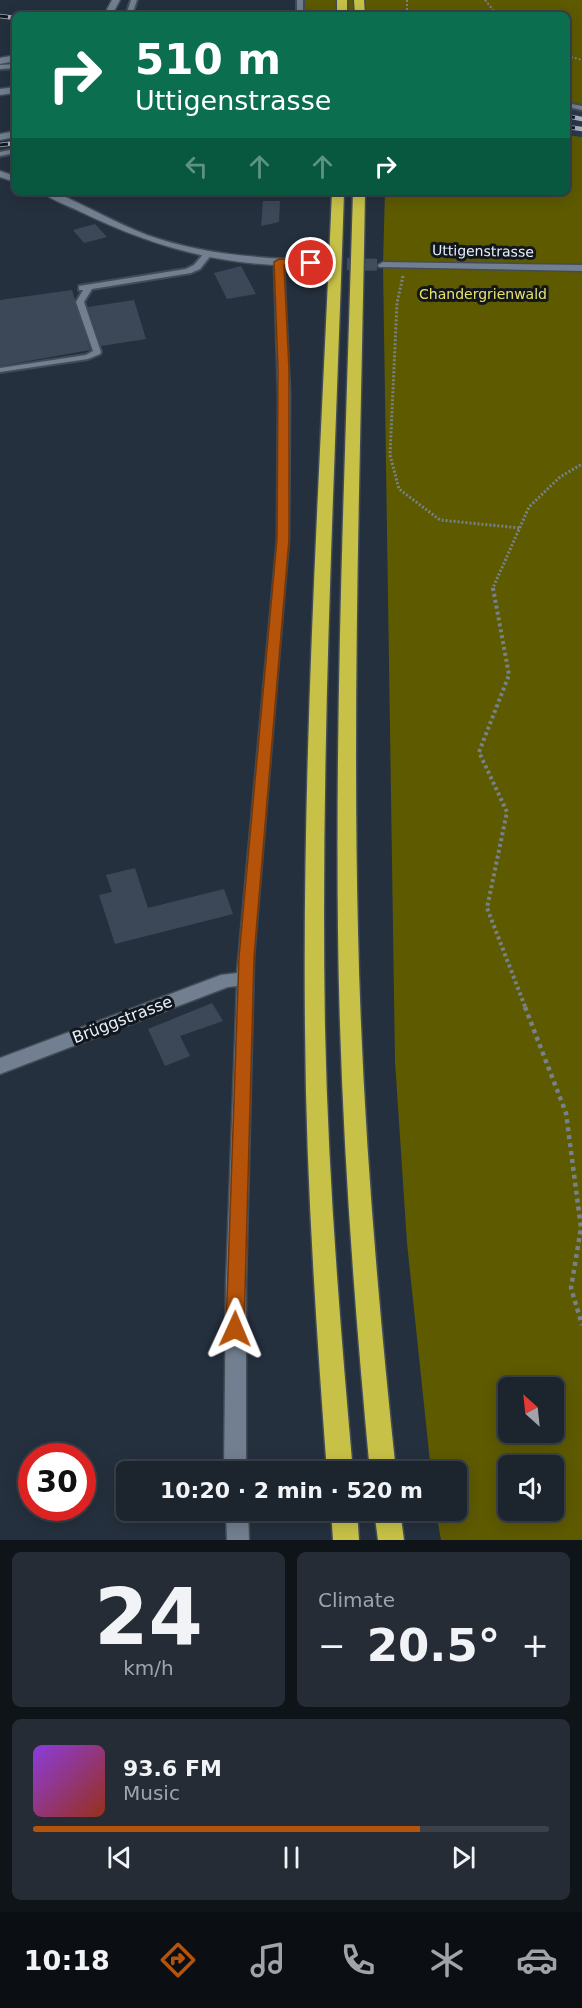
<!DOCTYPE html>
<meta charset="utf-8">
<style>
:root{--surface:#1c242e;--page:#252c36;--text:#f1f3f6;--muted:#a0a4aa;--line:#3a414a;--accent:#b45309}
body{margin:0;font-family:"DejaVu Sans",sans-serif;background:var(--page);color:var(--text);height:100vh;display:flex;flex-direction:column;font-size:22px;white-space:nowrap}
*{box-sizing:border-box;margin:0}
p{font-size:20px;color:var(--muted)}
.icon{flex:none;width:33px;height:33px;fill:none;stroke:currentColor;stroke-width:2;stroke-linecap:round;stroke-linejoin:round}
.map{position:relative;height:1540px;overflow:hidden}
.side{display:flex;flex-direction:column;gap:12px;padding:12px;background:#0f1419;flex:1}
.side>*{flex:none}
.hud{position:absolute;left:12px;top:12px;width:558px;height:183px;border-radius:9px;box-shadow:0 3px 15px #0003,0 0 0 2px var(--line);background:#0b6e4f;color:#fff;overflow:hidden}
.needle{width:39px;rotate:333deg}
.fabs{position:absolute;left:498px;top:1377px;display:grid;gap:12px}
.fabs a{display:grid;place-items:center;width:66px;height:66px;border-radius:9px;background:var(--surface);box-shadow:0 3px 15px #0003,0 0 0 2px var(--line);font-size:30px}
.speed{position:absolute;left:18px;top:1443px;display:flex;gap:12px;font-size:30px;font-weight:700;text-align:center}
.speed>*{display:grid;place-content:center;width:78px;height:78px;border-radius:50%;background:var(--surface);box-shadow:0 3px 15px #0003,0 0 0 2px var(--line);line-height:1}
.speed .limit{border:9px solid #d22;background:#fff;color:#111}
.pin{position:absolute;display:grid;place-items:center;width:51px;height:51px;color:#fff;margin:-26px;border:3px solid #fff;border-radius:50%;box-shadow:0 2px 6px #0007}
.me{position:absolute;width:66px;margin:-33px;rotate:1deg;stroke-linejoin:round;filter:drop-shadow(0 0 4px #0008)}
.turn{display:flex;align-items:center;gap:21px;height:126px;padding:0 24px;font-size:27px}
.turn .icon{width:78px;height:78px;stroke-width:2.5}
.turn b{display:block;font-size:42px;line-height:51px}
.lanes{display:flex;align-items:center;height:57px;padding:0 24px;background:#0003;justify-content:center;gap:30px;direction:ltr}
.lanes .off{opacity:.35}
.big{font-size:45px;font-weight:700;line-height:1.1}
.side .tile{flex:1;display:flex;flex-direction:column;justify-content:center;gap:9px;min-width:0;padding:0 21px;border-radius:9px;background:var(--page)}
.side .dial{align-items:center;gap:0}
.dial b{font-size:78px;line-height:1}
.song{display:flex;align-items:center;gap:18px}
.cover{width:72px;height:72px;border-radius:9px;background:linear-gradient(135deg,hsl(270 70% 55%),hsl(10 70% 35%))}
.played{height:6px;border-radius:3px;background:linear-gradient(90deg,var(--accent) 75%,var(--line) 75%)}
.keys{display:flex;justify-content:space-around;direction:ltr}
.heat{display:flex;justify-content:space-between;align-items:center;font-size:33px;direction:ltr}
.side .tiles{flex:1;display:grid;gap:12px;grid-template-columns:1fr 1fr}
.tile:last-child{grid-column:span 2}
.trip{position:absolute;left:116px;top:1461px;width:351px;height:60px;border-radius:9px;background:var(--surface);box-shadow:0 3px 15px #0003,0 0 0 2px var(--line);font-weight:700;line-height:60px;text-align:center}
.dock{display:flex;height:96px;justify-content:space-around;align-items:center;background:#0b0e12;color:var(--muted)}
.dock .icon{width:42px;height:42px}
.dock .selected{color:var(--accent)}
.dock b{font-size:27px;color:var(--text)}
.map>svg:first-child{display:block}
</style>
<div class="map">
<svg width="582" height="1540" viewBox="0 0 582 1540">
<rect width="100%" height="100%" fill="#25303e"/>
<path fill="#29394c" d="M 567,108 L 582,110 L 582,137 L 567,135 Z"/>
<path fill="#5e5a00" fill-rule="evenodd" d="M 300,0 L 582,0 L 582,108 L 567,105 L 567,15 L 300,15 Z
M 567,135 L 582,137 L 582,1540 L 441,1540 L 436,1511 L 456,1510 L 456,1472 L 431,1471 L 407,1243 L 395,1061 L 383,265 L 385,192 L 567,192 ZM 508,1388 L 554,1388 L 554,1432 L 508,1432 ZM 508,1466 L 554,1466 L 554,1510 L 508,1510 Z"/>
<path fill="#3c4857" d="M 263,201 L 280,201 L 279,222 L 261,226 Z
M 95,224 L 107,237 L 84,243 L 73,230 Z
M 241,266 L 256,294 L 227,299 L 214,273 Z
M 72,290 L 90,350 L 0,366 L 0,300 Z
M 134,300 L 146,339 L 101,346 L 88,307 Z
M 135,868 L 148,908 L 224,889 L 233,914 L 115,944 L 99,895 L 112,892 L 106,875 Z
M 212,1003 L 223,1021 L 180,1036 L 190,1056 L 165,1066 L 148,1029 Z"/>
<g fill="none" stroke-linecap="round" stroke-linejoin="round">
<path stroke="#424d5a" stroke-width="12" stroke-dasharray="12 6" stroke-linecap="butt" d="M 311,263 L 383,265"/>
<g stroke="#424c57" stroke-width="4">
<path id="service" d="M 131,0 L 137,0 L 132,15 L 126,15 Z
M 297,0 L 303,0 L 303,15 L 297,15 Z
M 15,64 L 15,68 L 0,69 L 0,65 Z
M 567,103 L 582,106 L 582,110 L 567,107 Z
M 15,149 L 15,153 L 0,156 L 0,152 Z
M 205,252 L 212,254 L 200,269 L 191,273 L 92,289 L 84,302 L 101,352 L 100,354 L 88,359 L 0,372 L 0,368 L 86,355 L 93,351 L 76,302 L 83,290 L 79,290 L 79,286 L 186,269 L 194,265 Z"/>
</g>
<g stroke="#424c57" stroke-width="3">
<path id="minor" d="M 112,0 L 120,0 L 112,15 L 104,15 Z
M 15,55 L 15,61 L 0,64 L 0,58 Z
M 15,87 L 15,93 L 0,95 L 0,89 Z
M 15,131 L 15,137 L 0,140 L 0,134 Z
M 0,171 L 15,176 L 15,182 L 0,177 Z
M 42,192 L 55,192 C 86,206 116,223 147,235 C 200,254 256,258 311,260 L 316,263 L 311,266 L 284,265 L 290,393 L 289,539 L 254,957 L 246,1283 L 246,1472 L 224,1472 L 226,1283 L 237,986 L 228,987 L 0,1074 L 0,1058 L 221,975 L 237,973 L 277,539 L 278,393 L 274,265 C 202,261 143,242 79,211 C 67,205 51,200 42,192 Z
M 383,262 L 582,265 L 582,271 L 379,267 L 378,265 Z
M 226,1510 L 248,1510 L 249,1540 L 227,1540 Z"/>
</g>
<g stroke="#424c57" stroke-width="3">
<path id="motorway" d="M 337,0 L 347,0 L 347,15 L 337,15 Z
M 354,0 L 364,0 L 365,15 L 355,15 Z
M 332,192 L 344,192 C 335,471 320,749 325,1028 C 328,1176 340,1324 353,1472 L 327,1472 C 316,1324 306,1176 305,1028 C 302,749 320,471 332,192 Z
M 353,192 L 365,192 C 361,439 352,685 358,932 C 362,1113 377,1292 396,1472 L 370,1472 C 353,1292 340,1112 338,932 C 335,685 346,439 353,192 Z
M 331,1510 L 357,1510 L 359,1540 L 333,1540 Z
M 374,1510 L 400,1510 L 404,1540 L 378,1540 Z"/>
</g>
<path stroke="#77818c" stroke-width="2" stroke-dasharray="2 2" stroke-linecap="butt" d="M 407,0 L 407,15
M 485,0 L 497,15
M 567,56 L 582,60"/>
<path stroke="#77818c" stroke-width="3" stroke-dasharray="2 2" stroke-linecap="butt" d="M 403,276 L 397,303 L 390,455 L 399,489 L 440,520 L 520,528
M 492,590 L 529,507 L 560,477 L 582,464"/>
<path stroke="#77818c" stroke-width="4" stroke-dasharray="3 3" stroke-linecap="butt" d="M 493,588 L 509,675 L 479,752 L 507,812 L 487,908 L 526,1009"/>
<path stroke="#77818c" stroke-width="4.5" stroke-dasharray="4 4" stroke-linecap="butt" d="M 525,1007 L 566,1113 L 581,1228 L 571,1288 L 582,1325"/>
<use href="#service" fill="#727f90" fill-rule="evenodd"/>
<use href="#minor" fill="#727f90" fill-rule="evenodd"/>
<use href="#motorway" fill="#c7c147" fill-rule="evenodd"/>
<g stroke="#a8b1bb" stroke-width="4.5">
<path id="rail" d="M 0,16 L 15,18
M 567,116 L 582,119
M 567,127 L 582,129
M 0,145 L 15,143"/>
</g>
<use href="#rail" stroke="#12171e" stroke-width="3" stroke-dasharray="8" stroke-linecap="butt"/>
</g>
<path fill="#b45309" stroke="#753606" stroke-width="1.5" d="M 279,259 L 311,260 L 316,263 L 311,266 L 284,265 L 289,370 L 289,539 L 254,957 L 244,1329 L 241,1335 L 235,1338 L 228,1335 L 226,1329 L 239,957 L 277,539 L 278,370 L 274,262 Z"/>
<g text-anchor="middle" stroke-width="6" stroke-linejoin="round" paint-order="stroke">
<g font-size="14" fill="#e7eff8" stroke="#12171e">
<text transform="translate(483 251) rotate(1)" y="5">Uttigenstrasse</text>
</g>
<g font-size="14" fill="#e8e26c" stroke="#12171e">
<text x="483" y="299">Chandergrienwald</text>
</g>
<g font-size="16" fill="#e7eff8" stroke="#12171e">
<text transform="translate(122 1019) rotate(-21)" y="6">Brüggstrasse</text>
</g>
</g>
</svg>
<div class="fabs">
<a><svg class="needle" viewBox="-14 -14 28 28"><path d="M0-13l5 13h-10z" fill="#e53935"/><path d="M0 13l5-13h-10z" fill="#a0a4aa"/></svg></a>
<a><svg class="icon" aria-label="sound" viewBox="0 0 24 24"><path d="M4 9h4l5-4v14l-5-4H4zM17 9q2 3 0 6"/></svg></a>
</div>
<div class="speed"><div class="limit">30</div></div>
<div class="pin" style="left:311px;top:263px;background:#d93025"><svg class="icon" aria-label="arrive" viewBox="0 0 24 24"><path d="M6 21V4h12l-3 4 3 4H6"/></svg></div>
<svg class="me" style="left:235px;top:1329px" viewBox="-20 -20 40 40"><path d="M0-17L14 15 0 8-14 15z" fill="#b45309" stroke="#fff" stroke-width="4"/></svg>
<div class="trip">10:20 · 2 min · 520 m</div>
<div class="hud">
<div class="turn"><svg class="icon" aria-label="right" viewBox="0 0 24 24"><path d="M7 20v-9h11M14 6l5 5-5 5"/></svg><div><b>510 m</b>Uttigenstrasse</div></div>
<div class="lanes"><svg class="icon off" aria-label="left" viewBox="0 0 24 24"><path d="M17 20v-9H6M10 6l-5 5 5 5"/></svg><svg class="icon off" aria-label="ahead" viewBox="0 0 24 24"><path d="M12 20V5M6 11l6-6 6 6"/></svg><svg class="icon off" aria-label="ahead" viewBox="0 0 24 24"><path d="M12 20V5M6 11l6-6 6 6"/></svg><svg class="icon" aria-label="right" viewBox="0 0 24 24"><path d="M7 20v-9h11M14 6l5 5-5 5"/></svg></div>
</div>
</div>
<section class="side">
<div class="tiles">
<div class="tile dial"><b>24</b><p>km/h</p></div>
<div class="tile"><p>Climate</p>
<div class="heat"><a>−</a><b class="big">20.5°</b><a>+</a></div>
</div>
<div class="tile">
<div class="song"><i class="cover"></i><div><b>93.6 FM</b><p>Music</p></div></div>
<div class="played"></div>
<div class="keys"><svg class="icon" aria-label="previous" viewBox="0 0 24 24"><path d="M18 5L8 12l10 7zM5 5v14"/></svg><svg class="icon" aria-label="pause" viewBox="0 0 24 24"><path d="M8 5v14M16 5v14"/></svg><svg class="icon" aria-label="next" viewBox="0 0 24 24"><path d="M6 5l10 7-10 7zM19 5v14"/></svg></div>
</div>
</div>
</section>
<nav class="dock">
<b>10:18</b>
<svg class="icon selected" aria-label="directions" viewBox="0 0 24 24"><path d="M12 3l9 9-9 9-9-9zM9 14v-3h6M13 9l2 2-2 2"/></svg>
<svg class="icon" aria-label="music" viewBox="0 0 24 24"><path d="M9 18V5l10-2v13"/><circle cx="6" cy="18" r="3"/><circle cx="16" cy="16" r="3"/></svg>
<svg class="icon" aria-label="phone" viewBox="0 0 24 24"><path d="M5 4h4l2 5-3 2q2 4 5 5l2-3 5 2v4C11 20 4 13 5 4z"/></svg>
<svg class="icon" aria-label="climate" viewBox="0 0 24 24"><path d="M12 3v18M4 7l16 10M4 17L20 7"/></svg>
<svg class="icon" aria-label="car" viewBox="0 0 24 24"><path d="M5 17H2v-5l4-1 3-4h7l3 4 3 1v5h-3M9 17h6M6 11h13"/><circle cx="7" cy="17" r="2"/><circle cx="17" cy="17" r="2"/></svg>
</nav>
